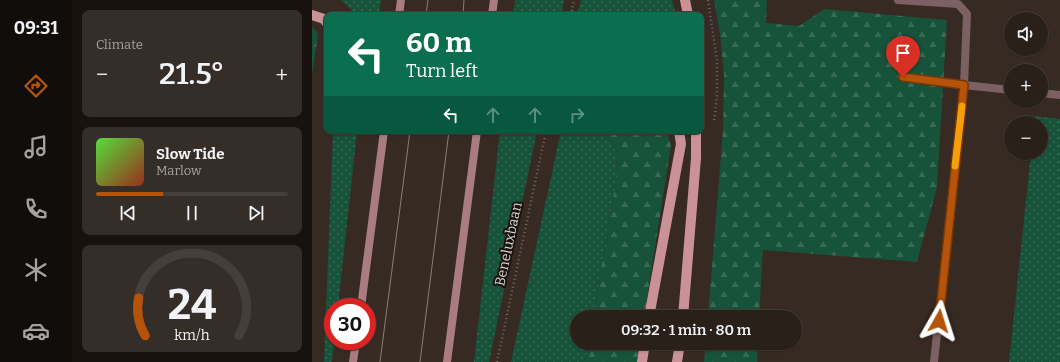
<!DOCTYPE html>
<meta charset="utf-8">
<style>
:root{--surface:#29201a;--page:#352d27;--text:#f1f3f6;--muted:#a5a3a2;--line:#453e39;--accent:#b45309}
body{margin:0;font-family:Bitter,serif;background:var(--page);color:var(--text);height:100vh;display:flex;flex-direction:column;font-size:15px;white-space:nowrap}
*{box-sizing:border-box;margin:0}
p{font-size:13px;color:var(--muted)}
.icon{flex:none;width:22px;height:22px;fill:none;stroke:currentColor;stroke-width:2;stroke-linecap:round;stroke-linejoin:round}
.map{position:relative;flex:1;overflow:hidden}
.panel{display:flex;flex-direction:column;gap:10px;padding:10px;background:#17120e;width:240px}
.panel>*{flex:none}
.top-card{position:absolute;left:12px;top:12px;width:380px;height:122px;border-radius:8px;box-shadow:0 1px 3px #0004,0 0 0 1px var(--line);background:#0b6e4f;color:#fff;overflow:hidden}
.buttons{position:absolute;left:692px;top:12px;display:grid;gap:8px}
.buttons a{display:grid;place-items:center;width:44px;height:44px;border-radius:50%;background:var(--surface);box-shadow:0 1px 3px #0004,0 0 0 1px var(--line);font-size:20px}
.speed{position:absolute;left:12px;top:298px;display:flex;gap:8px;font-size:20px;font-weight:700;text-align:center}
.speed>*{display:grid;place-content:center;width:52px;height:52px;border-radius:50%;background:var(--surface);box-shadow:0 1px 3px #0004,0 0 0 1px var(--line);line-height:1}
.speed .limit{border:6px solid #d22;background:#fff;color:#111}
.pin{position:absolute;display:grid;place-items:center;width:34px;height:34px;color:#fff;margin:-41px -17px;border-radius:50% 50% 50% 0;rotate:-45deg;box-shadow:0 0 4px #0007}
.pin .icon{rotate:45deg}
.me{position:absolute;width:44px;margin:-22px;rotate:6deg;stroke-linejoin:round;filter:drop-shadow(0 0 3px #0008)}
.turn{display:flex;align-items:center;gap:14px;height:84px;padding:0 16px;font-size:18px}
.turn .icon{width:52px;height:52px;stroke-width:2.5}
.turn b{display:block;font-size:28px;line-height:34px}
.lanes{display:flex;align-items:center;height:38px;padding:0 16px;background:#0003;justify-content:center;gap:20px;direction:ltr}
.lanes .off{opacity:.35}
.big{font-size:30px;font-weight:600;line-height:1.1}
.panel .widget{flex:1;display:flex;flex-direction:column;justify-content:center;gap:6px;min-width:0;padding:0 14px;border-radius:8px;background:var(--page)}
.panel .dial{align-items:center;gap:0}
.dial svg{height:104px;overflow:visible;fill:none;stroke:var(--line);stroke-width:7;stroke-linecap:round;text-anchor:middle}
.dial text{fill:var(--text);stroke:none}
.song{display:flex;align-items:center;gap:12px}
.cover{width:48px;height:48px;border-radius:6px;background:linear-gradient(135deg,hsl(110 70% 55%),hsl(10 70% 35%))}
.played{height:4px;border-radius:2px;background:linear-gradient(90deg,var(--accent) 35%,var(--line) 35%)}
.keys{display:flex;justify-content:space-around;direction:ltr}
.heat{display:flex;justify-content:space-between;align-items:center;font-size:22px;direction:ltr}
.trip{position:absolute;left:258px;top:310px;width:232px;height:40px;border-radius:20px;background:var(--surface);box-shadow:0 1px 3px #0004,0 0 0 1px var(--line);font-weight:600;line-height:40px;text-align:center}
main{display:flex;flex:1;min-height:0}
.tabs{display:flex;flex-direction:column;width:72px;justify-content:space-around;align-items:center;background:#100d0a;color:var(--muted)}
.tabs .icon{width:28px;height:28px}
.tabs .current{color:var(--accent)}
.tabs b{font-size:18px;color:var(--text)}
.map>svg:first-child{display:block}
</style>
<main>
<nav class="tabs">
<b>09:31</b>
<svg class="icon current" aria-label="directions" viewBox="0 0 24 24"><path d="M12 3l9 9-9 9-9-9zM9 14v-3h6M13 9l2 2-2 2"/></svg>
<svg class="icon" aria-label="music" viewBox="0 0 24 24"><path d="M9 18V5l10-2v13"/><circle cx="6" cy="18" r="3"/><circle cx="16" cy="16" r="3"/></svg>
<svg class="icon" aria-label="phone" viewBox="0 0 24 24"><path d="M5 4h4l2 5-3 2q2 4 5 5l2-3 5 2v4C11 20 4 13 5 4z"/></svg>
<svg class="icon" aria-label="climate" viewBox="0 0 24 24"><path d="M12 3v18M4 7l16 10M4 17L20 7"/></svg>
<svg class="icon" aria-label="car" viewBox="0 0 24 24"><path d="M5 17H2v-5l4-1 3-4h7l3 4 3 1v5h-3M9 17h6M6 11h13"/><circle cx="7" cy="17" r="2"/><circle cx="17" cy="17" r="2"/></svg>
</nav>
<section class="panel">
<div class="widget"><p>Climate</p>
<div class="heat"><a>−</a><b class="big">21.5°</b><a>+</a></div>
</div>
<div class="widget">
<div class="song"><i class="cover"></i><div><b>Slow Tide</b><p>Marlow</p></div></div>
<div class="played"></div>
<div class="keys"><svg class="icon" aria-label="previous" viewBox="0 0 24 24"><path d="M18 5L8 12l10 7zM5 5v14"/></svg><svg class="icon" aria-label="pause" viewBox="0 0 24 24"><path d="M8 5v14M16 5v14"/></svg><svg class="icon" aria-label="next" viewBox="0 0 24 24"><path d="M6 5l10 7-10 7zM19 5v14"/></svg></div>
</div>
<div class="widget dial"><svg viewBox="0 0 100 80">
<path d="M14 69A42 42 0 1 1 86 69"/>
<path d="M14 69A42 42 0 0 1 9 40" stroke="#b45309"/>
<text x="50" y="56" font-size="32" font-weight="700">24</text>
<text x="50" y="72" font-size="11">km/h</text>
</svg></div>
</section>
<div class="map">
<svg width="748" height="362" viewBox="0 0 748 362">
<defs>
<pattern id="grass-dots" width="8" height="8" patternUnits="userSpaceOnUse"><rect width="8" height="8" fill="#17523a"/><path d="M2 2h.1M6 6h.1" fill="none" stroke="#386a55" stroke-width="1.8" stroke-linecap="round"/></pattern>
<pattern id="forest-firs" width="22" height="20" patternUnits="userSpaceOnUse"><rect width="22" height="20" fill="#17523a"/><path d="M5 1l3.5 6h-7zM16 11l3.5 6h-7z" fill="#386a55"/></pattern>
</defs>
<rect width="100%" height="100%" fill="#372a23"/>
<path fill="url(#grass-dots)" d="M 29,0 L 69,0 L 67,15 L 45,15 Z
M 203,0 L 252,0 L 249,15 L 201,15 Z
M 269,0 L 360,0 L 364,15 L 265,15 Z
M 723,116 L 748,119 L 748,362 L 697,362 L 719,153 L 729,153 L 729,123 L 723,123 Z
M 21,131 L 45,131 L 26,307 L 21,307 L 21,341 L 22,341 L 20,362 L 12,362 Z
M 188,131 L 225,131 L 177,362 L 162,362 Z
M 249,131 L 286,131 L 299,141 L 305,156 L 303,185 L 281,317 L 265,317 L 265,343 L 277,343 L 273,362 L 199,362 Z"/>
<path fill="url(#forest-firs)" d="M 402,0 L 455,0 L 454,23 L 487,26 L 512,9 L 635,20 L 625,187 L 605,262 L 451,250 L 447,317 L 396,317 L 411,130 L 412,74 L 408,34 Z
M 0,27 L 6,33 L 0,76 Z
M 286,131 L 355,131 L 359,146 L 332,317 L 281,317 L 303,185 L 305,156 L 299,141 Z
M 277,343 L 328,343 L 325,362 L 273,362 Z
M 394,343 L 446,343 L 445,362 L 392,362 Z"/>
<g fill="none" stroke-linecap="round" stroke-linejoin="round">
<path stroke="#736761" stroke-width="2.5" stroke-dasharray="1 3" stroke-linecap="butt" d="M 396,0 L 405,60 L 405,95 L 402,123
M 259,15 L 262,0
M 185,362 L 234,131"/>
<path stroke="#7c6063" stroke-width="8" d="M 591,77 L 652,85"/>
<path stroke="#7c6063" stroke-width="8" d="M 586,0 L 646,4 L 655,14 L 652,85 L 622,362
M 652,85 L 699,90
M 729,93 L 748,95"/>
<path stroke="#a87c80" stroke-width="8" d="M 87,15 L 89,0
M 180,15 L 182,0
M 49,307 L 72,131
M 41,362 L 44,341
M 135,362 L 165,131"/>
<path stroke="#ca9197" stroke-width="10" d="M 373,0 L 376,15
M 0,15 L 12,19 L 15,23
M 337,317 L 369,144 L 367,131
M 371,317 L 384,158 L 384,131
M 330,362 L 333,343
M 365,362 L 368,343"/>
<path stroke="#887d78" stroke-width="1" d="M 114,15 L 116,0
M 151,15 L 152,0
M 68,362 L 98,131
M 108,362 L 137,131"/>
</g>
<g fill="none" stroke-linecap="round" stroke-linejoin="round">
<g stroke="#753606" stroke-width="10">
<path id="route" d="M 591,77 L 652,85 L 627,321"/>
</g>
<use href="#route" stroke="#b45309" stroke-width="7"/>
<path stroke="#f59e0b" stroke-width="7" d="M 643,166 L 650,106"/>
</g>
<g text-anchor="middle" stroke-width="4" stroke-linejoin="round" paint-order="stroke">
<g font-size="14" fill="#dbd2ce" stroke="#1a1411">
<text transform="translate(196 244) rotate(-78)" y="5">Beneluxbaan</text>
</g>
</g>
</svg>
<div class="buttons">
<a><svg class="icon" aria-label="sound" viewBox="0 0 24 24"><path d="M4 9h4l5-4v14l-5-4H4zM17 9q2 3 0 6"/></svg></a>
<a>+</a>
<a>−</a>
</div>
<div class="speed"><div class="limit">30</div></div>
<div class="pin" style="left:591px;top:77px;background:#d93025"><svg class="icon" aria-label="arrive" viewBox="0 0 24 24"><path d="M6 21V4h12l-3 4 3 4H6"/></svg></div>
<svg class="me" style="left:627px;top:321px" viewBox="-20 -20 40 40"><path d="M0-17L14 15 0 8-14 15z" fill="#b45309" stroke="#fff" stroke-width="4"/></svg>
<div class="trip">09:32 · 1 min · 80 m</div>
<div class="top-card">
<div class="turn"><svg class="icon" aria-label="left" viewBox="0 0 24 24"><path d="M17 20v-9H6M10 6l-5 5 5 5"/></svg><div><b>60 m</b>Turn left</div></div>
<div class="lanes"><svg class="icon" aria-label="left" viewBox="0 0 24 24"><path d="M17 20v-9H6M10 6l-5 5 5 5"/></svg><svg class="icon off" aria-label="ahead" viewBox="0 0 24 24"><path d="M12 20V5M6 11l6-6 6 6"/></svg><svg class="icon off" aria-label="ahead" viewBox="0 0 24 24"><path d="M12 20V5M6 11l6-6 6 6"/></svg><svg class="icon off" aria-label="right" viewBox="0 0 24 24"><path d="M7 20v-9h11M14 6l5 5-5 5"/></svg></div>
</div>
</div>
</main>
